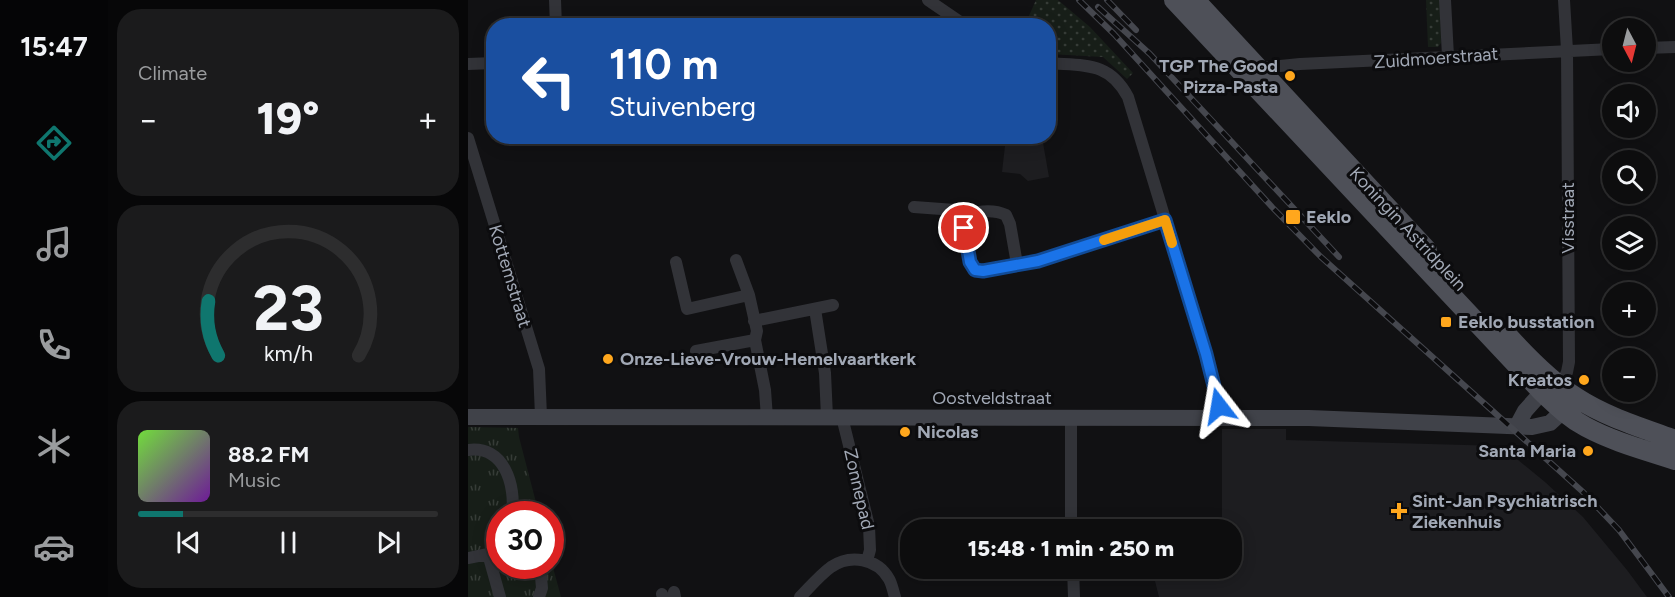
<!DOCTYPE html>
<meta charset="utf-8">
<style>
:root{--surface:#0d0d0e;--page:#1b1b1c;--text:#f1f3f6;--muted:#9a9c9e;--line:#2d2d2e;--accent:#0f766e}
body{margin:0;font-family:Figtree,sans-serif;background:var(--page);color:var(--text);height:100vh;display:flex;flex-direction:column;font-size:22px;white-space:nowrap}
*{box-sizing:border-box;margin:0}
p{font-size:20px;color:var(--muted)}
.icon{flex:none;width:33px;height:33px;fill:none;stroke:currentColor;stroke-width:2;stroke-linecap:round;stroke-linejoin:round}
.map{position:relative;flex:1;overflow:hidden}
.details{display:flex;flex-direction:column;gap:9px;padding:9px;background:#070708;width:360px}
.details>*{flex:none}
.hud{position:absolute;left:18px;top:18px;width:570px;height:126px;border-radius:24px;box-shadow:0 3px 15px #0003,0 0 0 2px var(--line);background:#1a4fa0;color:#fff;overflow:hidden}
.needle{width:39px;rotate:173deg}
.fabs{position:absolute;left:1134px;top:18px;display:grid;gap:12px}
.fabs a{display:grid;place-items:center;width:54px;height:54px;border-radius:50%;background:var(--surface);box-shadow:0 3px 15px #0003,0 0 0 2px var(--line);font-size:30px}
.speed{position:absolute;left:18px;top:501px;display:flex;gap:12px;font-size:30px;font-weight:700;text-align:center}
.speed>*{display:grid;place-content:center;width:78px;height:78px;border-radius:50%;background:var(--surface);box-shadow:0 3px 15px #0003,0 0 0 2px var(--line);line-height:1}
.speed .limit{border:9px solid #d22;background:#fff;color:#111}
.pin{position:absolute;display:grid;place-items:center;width:51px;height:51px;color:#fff;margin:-26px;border:3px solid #fff;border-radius:50%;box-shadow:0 2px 6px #0007}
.me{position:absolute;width:66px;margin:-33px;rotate:346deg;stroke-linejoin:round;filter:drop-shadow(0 0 4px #0008)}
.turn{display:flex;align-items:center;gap:21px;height:126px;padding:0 24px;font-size:27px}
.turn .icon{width:78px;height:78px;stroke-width:2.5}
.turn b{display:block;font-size:42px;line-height:51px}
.big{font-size:45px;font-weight:800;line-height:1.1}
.details .tile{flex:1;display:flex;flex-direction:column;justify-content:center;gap:9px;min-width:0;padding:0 21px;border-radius:24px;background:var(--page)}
.details .dial{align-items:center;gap:0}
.dial svg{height:156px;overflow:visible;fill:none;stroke:var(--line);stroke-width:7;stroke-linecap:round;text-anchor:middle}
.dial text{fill:var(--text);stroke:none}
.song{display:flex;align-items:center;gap:18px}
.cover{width:72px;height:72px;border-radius:9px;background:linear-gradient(135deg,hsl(100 70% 55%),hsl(280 70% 35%))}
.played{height:6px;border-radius:3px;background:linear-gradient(90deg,var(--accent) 15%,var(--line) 15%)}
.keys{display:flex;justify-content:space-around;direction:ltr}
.heat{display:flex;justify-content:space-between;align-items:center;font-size:33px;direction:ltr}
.trip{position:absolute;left:432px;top:519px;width:342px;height:60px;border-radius:24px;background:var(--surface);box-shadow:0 3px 15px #0003,0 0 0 2px var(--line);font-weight:800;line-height:60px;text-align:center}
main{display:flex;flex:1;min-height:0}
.dock{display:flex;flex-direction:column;width:108px;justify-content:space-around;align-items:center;background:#050506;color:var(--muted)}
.dock .icon{width:42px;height:42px}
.dock .on{color:var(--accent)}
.dock b{font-size:27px;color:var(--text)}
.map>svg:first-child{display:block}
</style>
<main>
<nav class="dock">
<b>15:47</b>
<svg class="icon on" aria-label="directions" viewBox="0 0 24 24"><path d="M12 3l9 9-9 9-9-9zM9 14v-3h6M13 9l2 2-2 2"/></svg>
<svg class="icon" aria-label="music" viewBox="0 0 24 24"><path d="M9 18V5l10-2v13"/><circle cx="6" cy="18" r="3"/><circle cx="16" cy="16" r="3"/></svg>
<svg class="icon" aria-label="phone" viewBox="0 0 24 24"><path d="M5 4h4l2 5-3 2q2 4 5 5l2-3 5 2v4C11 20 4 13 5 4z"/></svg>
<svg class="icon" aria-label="climate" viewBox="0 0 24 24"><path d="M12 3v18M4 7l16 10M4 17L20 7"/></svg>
<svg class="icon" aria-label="car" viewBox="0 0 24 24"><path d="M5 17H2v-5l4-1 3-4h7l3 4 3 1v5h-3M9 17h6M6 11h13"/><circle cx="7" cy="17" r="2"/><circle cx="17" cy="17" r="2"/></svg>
</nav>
<section class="details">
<div class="tile"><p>Climate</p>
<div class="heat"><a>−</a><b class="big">19°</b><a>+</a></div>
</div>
<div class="tile dial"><svg viewBox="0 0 100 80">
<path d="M14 69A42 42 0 1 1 86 69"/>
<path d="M14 69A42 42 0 0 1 9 41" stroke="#0f766e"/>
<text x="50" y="56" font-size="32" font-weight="700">23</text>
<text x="50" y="72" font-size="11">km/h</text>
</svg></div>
<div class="tile">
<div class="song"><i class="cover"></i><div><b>88.2 FM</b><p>Music</p></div></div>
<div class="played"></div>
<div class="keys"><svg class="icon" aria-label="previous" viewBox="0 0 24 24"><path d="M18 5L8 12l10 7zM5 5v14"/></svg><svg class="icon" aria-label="pause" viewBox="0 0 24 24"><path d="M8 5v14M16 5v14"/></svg><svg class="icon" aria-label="next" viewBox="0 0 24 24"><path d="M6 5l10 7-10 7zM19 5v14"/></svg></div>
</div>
</section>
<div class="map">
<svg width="1207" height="597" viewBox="0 0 1207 597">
<defs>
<pattern id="grass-dots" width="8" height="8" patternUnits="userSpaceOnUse" patternTransform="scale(1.5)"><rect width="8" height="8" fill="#171e18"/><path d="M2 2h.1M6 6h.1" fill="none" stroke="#363c37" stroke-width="1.8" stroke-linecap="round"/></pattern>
<pattern id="park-tufts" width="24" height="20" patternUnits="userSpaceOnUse" patternTransform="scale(1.5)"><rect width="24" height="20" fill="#171e18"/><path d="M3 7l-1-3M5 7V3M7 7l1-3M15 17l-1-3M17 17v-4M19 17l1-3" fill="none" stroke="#363c37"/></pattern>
</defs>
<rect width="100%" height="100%" fill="#111113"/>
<path fill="#1d1d20" d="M 538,137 L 574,137 L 581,177 L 560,181 L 552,174 L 534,172 Z
M 754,429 L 818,429 L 818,440 L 1033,446 L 1077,482 L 1115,517 L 1159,570 L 1179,597 L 691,597 L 684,569 L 764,568 L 764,530 L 673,529 L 670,517 L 754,517 Z"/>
<path fill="url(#grass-dots)" d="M 568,0 L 590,0 L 622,27 L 665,73 L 659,79 L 635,57 L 581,54 L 580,26 L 560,18 Z
M 958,0 L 972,0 L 973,43 L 970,47 L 960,47 Z"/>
<path fill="url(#park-tufts)" d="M 0,427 L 50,428 L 51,437 L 71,514 L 32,514 L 32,566 L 82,566 L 83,560 L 93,597 L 0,597 Z"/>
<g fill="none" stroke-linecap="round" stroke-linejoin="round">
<path stroke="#323338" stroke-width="12" d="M 87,0 L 88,26
M 460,0 L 498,26
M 977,0 L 980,56
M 1178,48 L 1207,47
M 580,63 C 616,66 641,61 660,97 L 738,354 L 753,417
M 0,64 L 26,63
M 788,71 L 791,68 L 832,64 L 1144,49
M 0,138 L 71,369 L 73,416
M 446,207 L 487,210 L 498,215
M 208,262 L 219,309 L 281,295 L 268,260
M 549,264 L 542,224 L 538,215 C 525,209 511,211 498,215 C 495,232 498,254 507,270 L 515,271 L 570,261 L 697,220
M 281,295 L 289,331 L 287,340
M 347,309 L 357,373 L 359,417
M 286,321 L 365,305
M 228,351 L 287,340 L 297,390 L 299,418
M 1093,385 L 1099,372 L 1101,362 L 1099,50 L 1096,0
M 374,417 L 401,526 L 402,550 L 399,561
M 603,417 L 603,530
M 0,450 C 36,445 48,485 44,514
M 20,554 L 32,541
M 0,558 L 20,554 L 32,597
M 605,568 L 606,597
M 206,592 L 207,597
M 194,594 L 195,597
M 71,597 L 74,588 L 72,566
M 332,597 C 342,587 352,575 363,567 C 382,554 409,558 421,579 C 424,584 425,591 427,597"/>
<path stroke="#404249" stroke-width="16" d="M 0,417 L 841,418 L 1064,427 L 1082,423 L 1095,411 L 1093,385 L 1074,392 L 1057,411 L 1049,426"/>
<path stroke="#4e5058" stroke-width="20" d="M 706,0 L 1074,392 C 1088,405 1101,418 1118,427 C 1146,442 1177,450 1207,460
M 727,0 L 959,250
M 1041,337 C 1061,359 1084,382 1109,398 C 1138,417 1175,428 1207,440"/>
<g stroke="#45474e" stroke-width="6">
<path id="rail" d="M 611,0 L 646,34 L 804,207 L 853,257 L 1115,492 L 1151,530 L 1201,597
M 639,0 L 668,30
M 630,7 L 682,54 L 871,257"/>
</g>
<use href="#rail" stroke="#0c0c0e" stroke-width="4" stroke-dasharray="11" stroke-linecap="butt"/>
</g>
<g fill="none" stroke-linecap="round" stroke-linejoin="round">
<g stroke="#114b97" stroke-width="15">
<path id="route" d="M 496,228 L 502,262 L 507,270 L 515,271 L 570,261 L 697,220 L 738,354 L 751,406"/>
</g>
<use href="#route" stroke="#1a73e8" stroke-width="10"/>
<path stroke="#f59e0b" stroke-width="10" d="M 636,240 L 697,220 L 704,243"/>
</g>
<g fill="#ffa71d" stroke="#0c0c0e" stroke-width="2">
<circle cx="822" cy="76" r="6"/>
<rect x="817" y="209" width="16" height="16" rx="3"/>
<rect x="972" y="316" width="12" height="12" rx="3"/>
<circle cx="140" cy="359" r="6"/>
<circle cx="1116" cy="380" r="6"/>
<circle cx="437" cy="432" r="6"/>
<circle cx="1120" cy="451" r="6"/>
<path d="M928 502h6v6h6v6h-6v6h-6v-6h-6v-6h6z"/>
</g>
<g text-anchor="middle" stroke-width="6" stroke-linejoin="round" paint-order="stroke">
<g font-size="18" fill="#a1a8b5" stroke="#0c0c0e">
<text transform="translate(968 58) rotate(-4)" y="6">Zuidmoerstraat</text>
<text transform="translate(1100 218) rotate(-90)" y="6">Visstraat</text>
<text transform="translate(940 229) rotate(47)" y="6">Koningin Astridplein</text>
<text transform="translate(42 276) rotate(73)" y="6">Kottemstraat</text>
<text x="524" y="404">Oostveldstraat</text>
<text transform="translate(391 489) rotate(77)" y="6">Zonnepad</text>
</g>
<g font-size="18" font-weight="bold" fill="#a1a8b5" stroke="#0c0c0e" text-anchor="start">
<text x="810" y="72" text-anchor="end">TGP The Good<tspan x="810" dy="21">Pizza-Pasta</tspan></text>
<text x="838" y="223">Eeklo</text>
<text x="990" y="328">Eeklo busstation</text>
<text x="152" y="365">Onze-Lieve-Vrouw-Hemelvaartkerk</text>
<text x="1104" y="386" text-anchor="end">Kreatos</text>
<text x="449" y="438">Nicolas</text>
<text x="1108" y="457" text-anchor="end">Santa Maria</text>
<text x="944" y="507">Sint-Jan Psychiatrisch<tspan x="944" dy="21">Ziekenhuis</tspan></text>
</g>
</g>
</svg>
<div class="fabs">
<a><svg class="needle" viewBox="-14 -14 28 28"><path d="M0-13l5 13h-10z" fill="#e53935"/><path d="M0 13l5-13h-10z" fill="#9a9c9e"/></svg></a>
<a><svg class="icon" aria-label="sound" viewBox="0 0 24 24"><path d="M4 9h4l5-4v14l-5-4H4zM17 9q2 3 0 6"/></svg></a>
<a><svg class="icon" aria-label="search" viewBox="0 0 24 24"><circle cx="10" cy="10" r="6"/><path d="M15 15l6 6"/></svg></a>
<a><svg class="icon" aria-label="layers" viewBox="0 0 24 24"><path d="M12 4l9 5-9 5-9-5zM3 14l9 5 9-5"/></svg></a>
<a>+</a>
<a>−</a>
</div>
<div class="speed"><div class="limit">30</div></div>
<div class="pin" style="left:496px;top:228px;background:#d93025"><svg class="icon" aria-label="arrive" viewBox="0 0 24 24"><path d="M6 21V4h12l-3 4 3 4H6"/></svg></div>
<svg class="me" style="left:751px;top:406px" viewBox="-20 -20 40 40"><path d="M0-17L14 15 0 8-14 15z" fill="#1a73e8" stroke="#fff" stroke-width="4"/></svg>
<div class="trip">15:48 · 1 min · 250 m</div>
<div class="hud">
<div class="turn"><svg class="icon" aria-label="left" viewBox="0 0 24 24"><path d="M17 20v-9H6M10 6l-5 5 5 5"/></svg><div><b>110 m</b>Stuivenberg</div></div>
</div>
</div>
</main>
